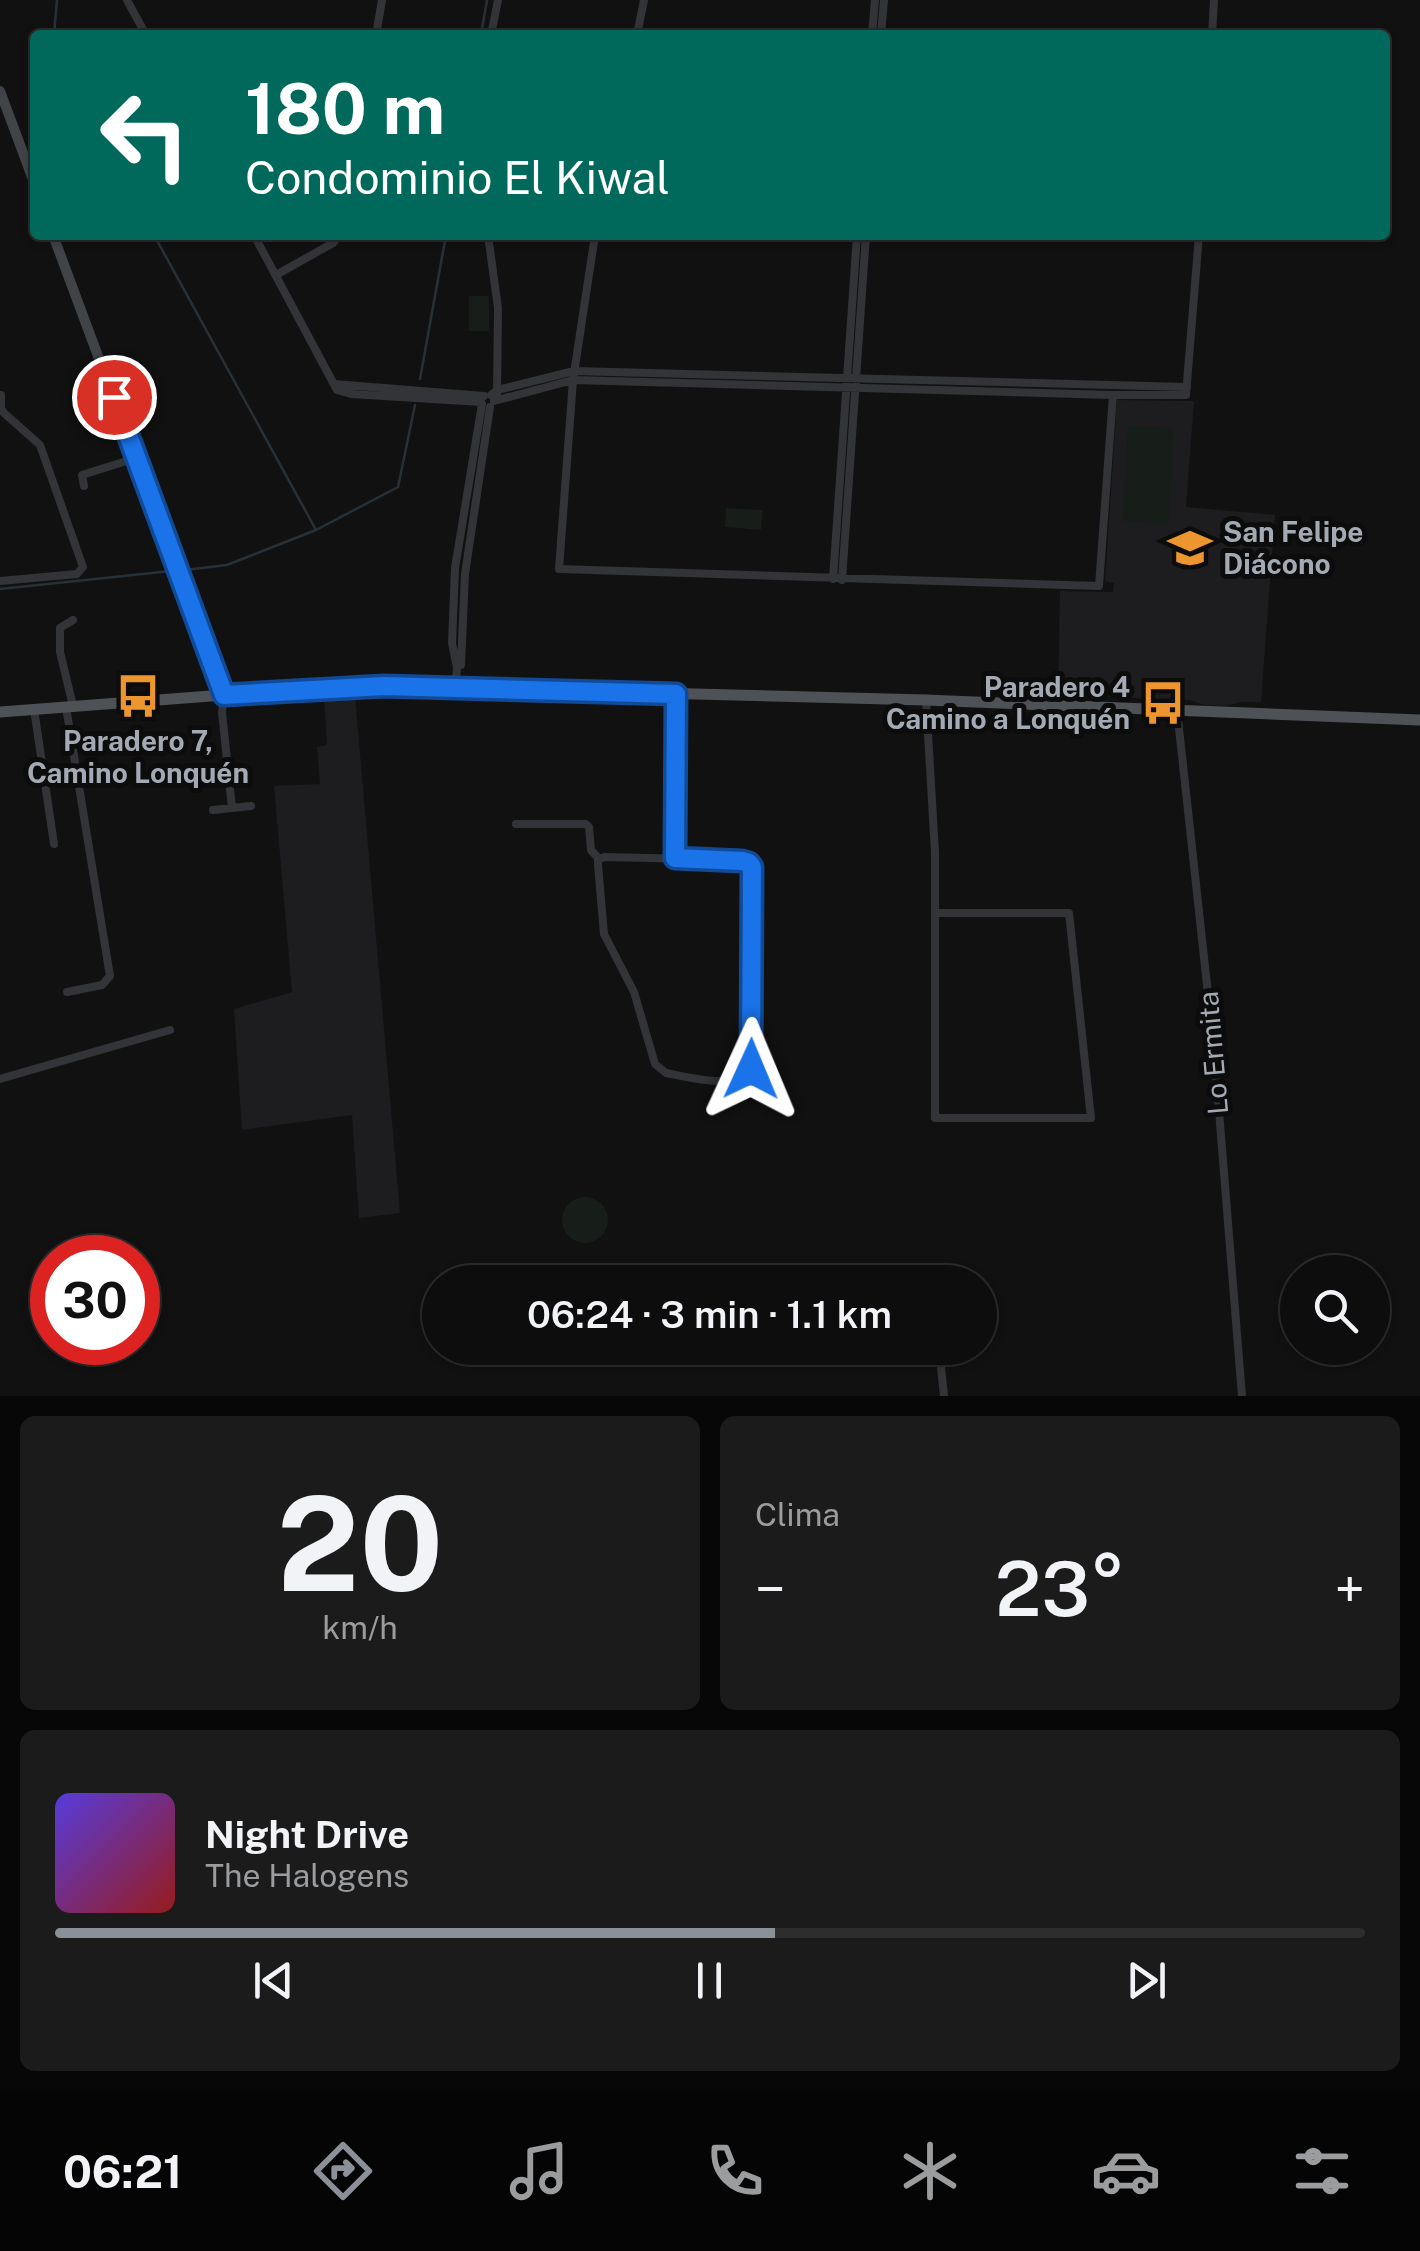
<!DOCTYPE html>
<html lang="es">
<meta charset="utf-8">
<style>
:root{--surface:#0d0d0e;--page:#1b1b1c;--text:#f1f3f6;--muted:#9a9c9e;--line:#2d2d2e;--accent:#8c9099}
body{margin:0;font-family:"Public Sans",sans-serif;background:var(--page);color:var(--text);height:100vh;display:flex;flex-direction:column;font-size:38px;white-space:nowrap}
*{box-sizing:border-box;margin:0}
p{font-size:32px;color:var(--muted)}
.icon{flex:none;width:55px;height:55px;fill:none;stroke:currentColor;stroke-width:2;stroke-linecap:round;stroke-linejoin:round}
.map{position:relative;height:1396px;overflow:hidden}
.side{display:flex;flex-direction:column;gap:20px;padding:20px;background:#070708;flex:1}
.side>*{flex:none}
.top-card{position:absolute;left:30px;top:30px;width:1360px;height:210px;border-radius:10px;box-shadow:0 2px 8px #0004,0 0 0 2px var(--line);background:#00695c;color:#fff;overflow:hidden}
.fabs{position:absolute;left:1280px;top:1255px;display:grid;gap:20px}
.fabs a{display:grid;place-items:center;width:110px;height:110px;border-radius:50%;background:var(--surface);box-shadow:0 2px 8px #0004,0 0 0 2px var(--line);font-size:50px}
.speed{position:absolute;left:30px;top:1235px;display:flex;gap:20px;font-size:50px;font-weight:700;text-align:center}
.speed>*{display:grid;place-content:center;width:130px;height:130px;border-radius:50%;background:var(--surface);box-shadow:0 2px 8px #0004,0 0 0 2px var(--line);line-height:1}
.speed .limit{border:15px solid #d22;background:#fff;color:#111}
.pin{position:absolute;display:grid;place-items:center;width:85px;height:85px;color:#fff;margin:-42px;border:5px solid #fff;border-radius:50%;box-shadow:0 2px 10px #0007}
.me{position:absolute;width:110px;margin:-55px;rotate:1deg;stroke-linejoin:round;filter:drop-shadow(0 0 8px #0008)}
.turn{display:flex;align-items:center;gap:35px;height:210px;padding:0 50px;font-size:45px}
.turn .icon{width:130px;height:130px;stroke-width:2.5}
.turn b{display:block;font-size:70px;line-height:85px}
.big{font-size:75px;font-weight:600;line-height:1.1}
.side .tile{flex:1;display:flex;flex-direction:column;justify-content:center;gap:15px;min-width:0;padding:0 35px;border-radius:15px;background:var(--page)}
.side .dial{align-items:center;gap:0}
.dial b{font-size:130px;line-height:1}
.song{display:flex;align-items:center;gap:30px}
.cover{width:120px;height:120px;border-radius:15px;background:linear-gradient(135deg,hsl(250 70% 55%),hsl(0 70% 35%))}
.played{height:10px;border-radius:5px;background:linear-gradient(90deg,var(--accent) 55%,var(--line) 55%)}
.keys{display:flex;justify-content:space-around;direction:ltr}
.heat{display:flex;justify-content:space-between;align-items:center;font-size:55px;direction:ltr}
.side .tiles{flex:1;display:grid;gap:20px;grid-template-columns:1fr 1fr}
.tile:last-child{grid-column:span 2}
.trip{position:absolute;left:422px;top:1265px;width:575px;height:100px;border-radius:50px;background:var(--surface);box-shadow:0 2px 8px #0004,0 0 0 2px var(--line);font-weight:600;line-height:100px;text-align:center}
.tabs{display:flex;height:160px;justify-content:space-around;align-items:center;background:#050506;color:var(--muted)}
.tabs .icon{width:70px;height:70px}
.tabs .active{color:var(--accent)}
.tabs b{font-size:45px;color:var(--text)}
.map>svg:first-child{display:block}
</style>
<div class="map">
<svg width="1420" height="1396" viewBox="0 0 1420 1396">
<rect width="100%" height="100%" fill="#111112"/>
<path fill="#1d1d1f" d="M 1117,400 L 1194,401 L 1186,507 L 1275,515 L 1261,702 L 1241,702 L 1225,706 L 1204,705 L 1189,700 L 1058,695 L 1060,591 L 1113,592 L 1114,583 L 1105,581 Z
M 355,696 L 400,1213 L 359,1218 L 352,1115 L 242,1130 L 234,1009 L 292,992 L 274,786 L 320,784 L 317,747 L 327,745 L 324,697 Z"/>
<path fill="#171d18" d="M 469,296 L 489,296 L 489,331 L 469,331 Z
M 1128,426 L 1173,428 L 1169,524 L 1123,521 Z
M 726,508 L 763,510 L 761,530 L 725,527 Z
M562 1220a23 23 0 1 1 46 0a23 23 0 1 1-46 0Z"/>
<g fill="none" stroke-linecap="round" stroke-linejoin="round">
<path stroke="#283136" stroke-width="2.5" d="M 54,35 L 57,0
M 481,35 L 487,0
M 154,235 L 316,530
M 420,379 L 446,235
M 185,570 L 227,565 L 316,530 L 398,487 L 415,405
M 0,589 L 171,571"/>
<path stroke="#323437" stroke-width="8" d="M 127,0 L 146,35
M 376,35 L 382,0
M 491,35 L 498,0
M 637,35 L 644,0
M 872,35 L 875,0
M 881,35 L 884,0
M 1212,35 L 1214,0
M 254,235 L 337,390 L 351,394 L 481,402
M 488,235 L 498,308 L 497,395
M 595,235 L 573,380 L 559,569 L 1099,586 L 1113,395
M 276,275 L 333,243 L 340,235
M 334,384 L 484,396
M 491,395 L 497,390 L 574,371 L 1187,387
M 494,401 L 573,380 L 1113,395 L 1186,395 L 1199,235
M 84,486 L 82,475 L 136,458
M 833,579 L 857,235
M 842,580 L 866,235
M 0,581 L 77,574 L 83,567 L 40,445 L 4,413 L 1,409 L 1,395
M 73,620 L 60,628 L 60,652 L 73,706
M 461,665 L 465,574 L 490,407
M 455,688 L 457,668 L 452,643 L 455,568 L 482,404
M 224,695 L 222,712 L 232,808
M 926,700 L 935,852 L 935,1118 L 1091,1118 L 1069,913 L 936,913
M 66,707 L 110,976 L 102,985 L 67,992
M 34,709 L 54,844
M 1177,710 L 1214,1049 L 1242,1396
M 213,810 L 251,806
M 516,824 L 586,824 L 589,827 L 591,850 L 599,859
M 604,857 L 736,860 L 750,865 L 752,1062 C 748,1094 687,1077 666,1073 L 655,1064 L 634,992 L 604,934 L 598,865 L 598,860 Z
M 675,858 L 676,693
M 0,1079 L 170,1030
M 842,1282 L 923,1274 L 930,1276 L 934,1282
M 939,1348 L 944,1396"/>
<path stroke="#404347" stroke-width="10" d="M 0,91 L 35,185
M 53,235 L 224,695"/>
<path stroke="#4e5156" stroke-width="11" d="M 0,712 L 224,695 L 384,686 L 926,700 L 1420,720"/>
</g>
<g fill="none" stroke-linecap="round" stroke-linejoin="round">
<g stroke="#114b97" stroke-width="25">
<path id="route" d="M 114,397 L 224,695 L 384,686 L 676,694 L 675,858 L 742,861 L 749,863 L 752,867 L 751,1069"/>
</g>
<use href="#route" stroke="#1a73e8" stroke-width="18"/>
</g>
<defs>
<g id="school-bare" transform="scale(3.45)"><path d="M0-5L7-2L0 1L-7-2ZM-4 1L0 2.5L4 1V4Q0 6-4 4Z" fill="#ed962f" stroke="#0c0c0d" stroke-width="2.5" paint-order="stroke"/></g>
<g id="bus-bare" transform="scale(3.45)"><path d="M-5-6H5V4H4V6H2V4H-2V6H-4V4H-5ZM-3.5-4V0h7V-4ZM-3.5 1.2v1.5H-2V1.2ZM2 1.2v1.5H3.5V1.2Z" fill="#ed962f" stroke="#0c0c0d" stroke-width="2.5" paint-order="stroke"/></g>
</defs>
<g fill-rule="evenodd">
<use href="#school-bare" x="1190" y="548"/>
<use href="#bus-bare" x="138" y="696"/>
<use href="#bus-bare" x="1163" y="703"/>
</g>
<g text-anchor="middle" stroke-width="10" stroke-linejoin="round" paint-order="stroke">
<g font-size="28" font-weight="bold" fill="#a3aab3" stroke="#0c0c0d" text-anchor="start">
<text x="1223" y="542">San Felipe<tspan x="1223" dy="32">Diácono</tspan></text>
<text x="1130" y="697" text-anchor="end">Paradero 4<tspan x="1130" dy="32">Camino a Lonquén</tspan></text>
<text x="138" y="751" text-anchor="middle">Paradero 7,<tspan x="138" dy="32">Camino Lonquén</tspan></text>
</g>
<g font-size="28" fill="#a3aab3" stroke="#0c0c0d">
<text transform="translate(1213 1053) rotate(-95)" y="10">Lo Ermita</text>
</g>
</g>
</svg>
<div class="fabs">
<a><svg class="icon" aria-label="search" viewBox="0 0 24 24"><circle cx="10" cy="10" r="6"/><path d="M15 15l6 6"/></svg></a>
</div>
<div class="speed"><div class="limit">30</div></div>
<div class="pin" style="left:114px;top:397px;background:#d93025"><svg class="icon" aria-label="arrive" viewBox="0 0 24 24"><path d="M6 21V4h12l-3 4 3 4H6"/></svg></div>
<svg class="me" style="left:751px;top:1069px" viewBox="-20 -20 40 40"><path d="M0-17L14 15 0 8-14 15z" fill="#1a73e8" stroke="#fff" stroke-width="4"/></svg>
<div class="trip">06:24 · 3 min · 1.1 km</div>
<div class="top-card">
<div class="turn"><svg class="icon" aria-label="left" viewBox="0 0 24 24"><path d="M17 20v-9H6M10 6l-5 5 5 5"/></svg><div><b>180 m</b>Condominio El Kiwal</div></div>
</div>
</div>
<section class="side">
<div class="tiles">
<div class="tile dial"><b>20</b><p>km/h</p></div>
<div class="tile"><p>Clima</p>
<div class="heat"><a>−</a><b class="big">23°</b><a>+</a></div>
</div>
<div class="tile">
<div class="song"><i class="cover"></i><div><b>Night Drive</b><p>The Halogens</p></div></div>
<div class="played"></div>
<div class="keys"><svg class="icon" aria-label="previous" viewBox="0 0 24 24"><path d="M18 5L8 12l10 7zM5 5v14"/></svg><svg class="icon" aria-label="pause" viewBox="0 0 24 24"><path d="M8 5v14M16 5v14"/></svg><svg class="icon" aria-label="next" viewBox="0 0 24 24"><path d="M6 5l10 7-10 7zM19 5v14"/></svg></div>
</div>
</div>
</section>
<nav class="tabs">
<b>06:21</b>
<svg class="icon active" aria-label="directions" viewBox="0 0 24 24"><path d="M12 3l9 9-9 9-9-9zM9 14v-3h6M13 9l2 2-2 2"/></svg>
<svg class="icon" aria-label="music" viewBox="0 0 24 24"><path d="M9 18V5l10-2v13"/><circle cx="6" cy="18" r="3"/><circle cx="16" cy="16" r="3"/></svg>
<svg class="icon" aria-label="phone" viewBox="0 0 24 24"><path d="M5 4h4l2 5-3 2q2 4 5 5l2-3 5 2v4C11 20 4 13 5 4z"/></svg>
<svg class="icon" aria-label="climate" viewBox="0 0 24 24"><path d="M12 3v18M4 7l16 10M4 17L20 7"/></svg>
<svg class="icon" aria-label="car" viewBox="0 0 24 24"><path d="M5 17H2v-5l4-1 3-4h7l3 4 3 1v5h-3M9 17h6M6 11h13"/><circle cx="7" cy="17" r="2"/><circle cx="17" cy="17" r="2"/></svg>
<svg class="icon" aria-label="filters" viewBox="0 0 24 24"><path d="M4 7h16M4 17h16"/><circle cx="9" cy="7" r="2"/><circle cx="15" cy="17" r="2"/></svg>
</nav>
